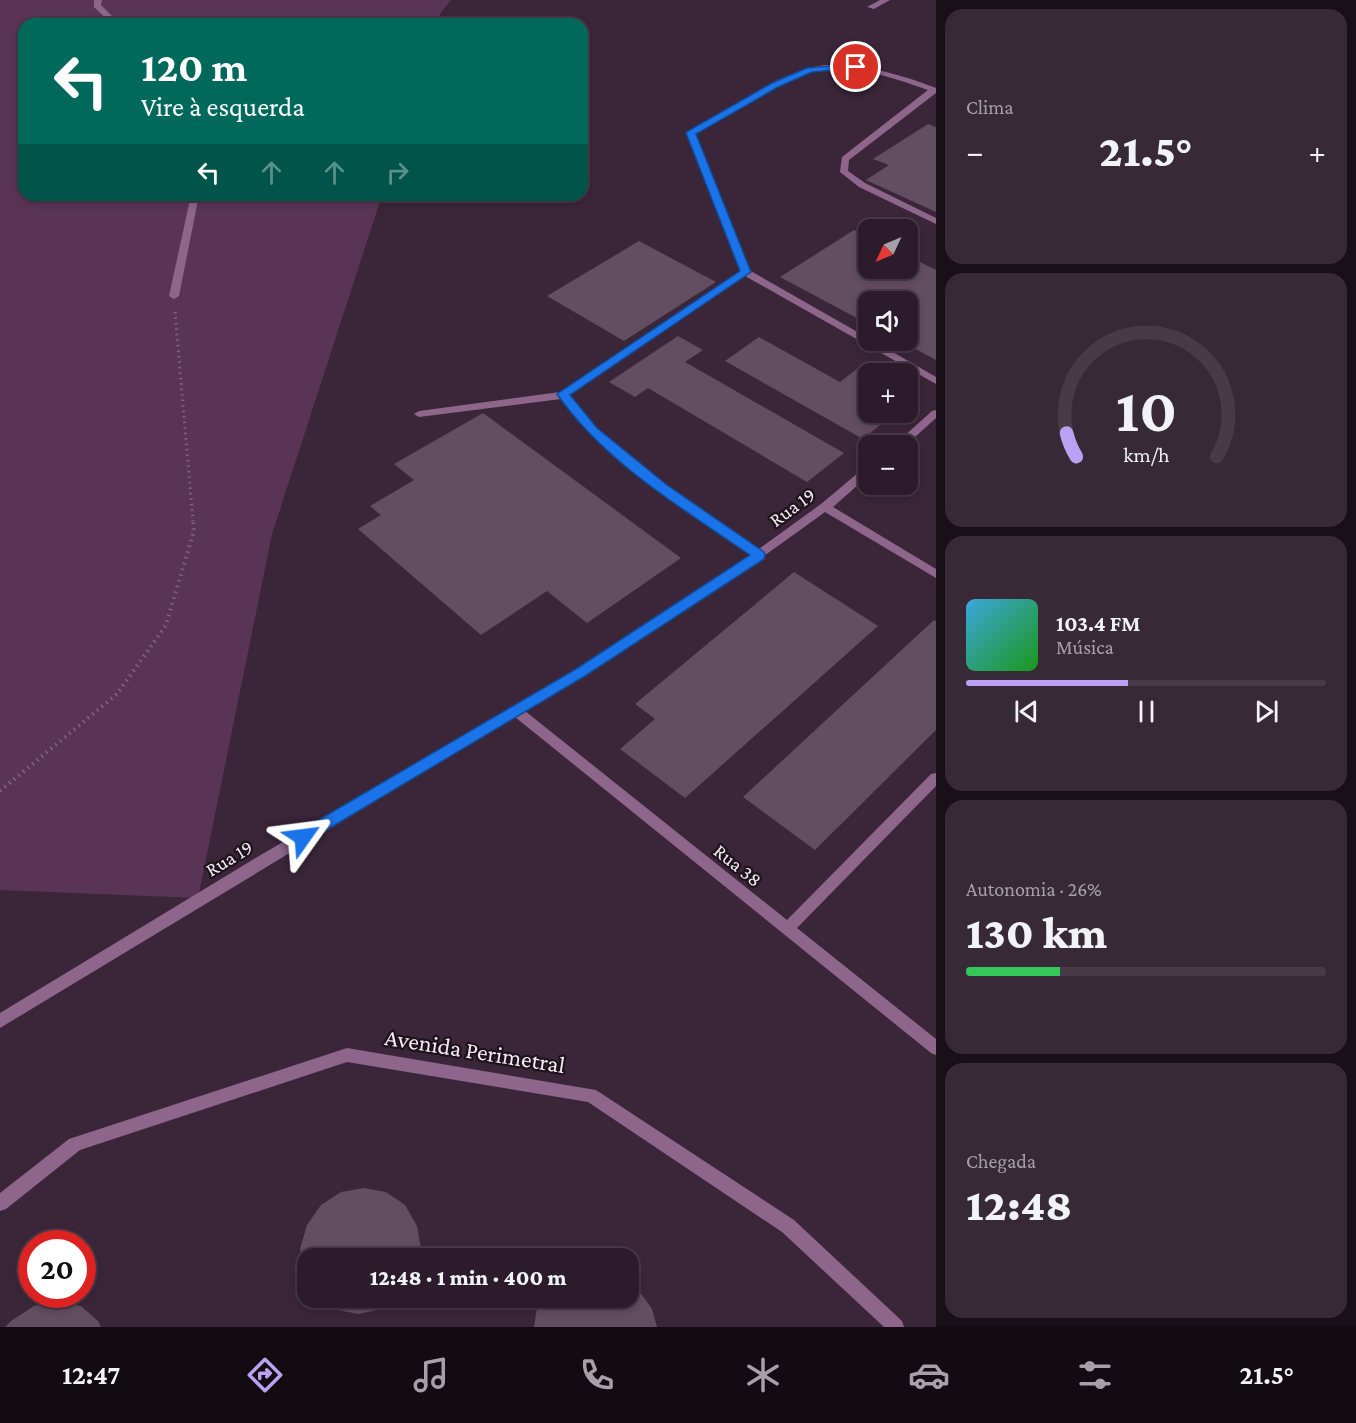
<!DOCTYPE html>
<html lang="pt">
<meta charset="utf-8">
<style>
:root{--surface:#2c1c2b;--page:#382937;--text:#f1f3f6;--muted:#a6a1a9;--line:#483a47;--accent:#bca0f2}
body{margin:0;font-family:"Crimson Pro",serif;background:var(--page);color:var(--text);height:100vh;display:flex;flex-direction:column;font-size:22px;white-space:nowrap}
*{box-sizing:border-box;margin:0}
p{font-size:20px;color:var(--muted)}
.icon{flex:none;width:33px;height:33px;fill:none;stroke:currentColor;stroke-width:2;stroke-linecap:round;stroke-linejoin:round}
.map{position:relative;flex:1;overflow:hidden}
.panel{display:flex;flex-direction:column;gap:9px;padding:9px;background:#180f18;width:420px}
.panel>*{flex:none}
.banner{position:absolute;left:18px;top:18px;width:570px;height:183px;border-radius:18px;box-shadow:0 3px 9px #0003,0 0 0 2px var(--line);background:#00695c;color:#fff;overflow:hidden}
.needle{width:39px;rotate:226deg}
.fabs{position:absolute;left:858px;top:219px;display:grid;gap:12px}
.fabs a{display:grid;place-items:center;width:60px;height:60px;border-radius:12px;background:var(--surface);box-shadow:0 3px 9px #0003,0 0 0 2px var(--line);font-size:30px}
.speed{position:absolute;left:18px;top:1230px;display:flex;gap:12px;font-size:30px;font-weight:700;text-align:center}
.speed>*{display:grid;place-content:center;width:78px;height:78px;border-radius:50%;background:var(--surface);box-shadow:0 3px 9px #0003,0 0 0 2px var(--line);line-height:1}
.speed .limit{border:9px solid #d22;background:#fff;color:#111}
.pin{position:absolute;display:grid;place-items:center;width:51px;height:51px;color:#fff;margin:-26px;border:3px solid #fff;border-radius:50%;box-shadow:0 2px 6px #0007}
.me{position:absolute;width:66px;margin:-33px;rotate:59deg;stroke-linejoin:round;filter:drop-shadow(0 0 4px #0008)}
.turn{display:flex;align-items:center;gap:21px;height:126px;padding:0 24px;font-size:27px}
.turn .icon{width:78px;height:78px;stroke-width:2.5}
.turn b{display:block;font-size:42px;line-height:51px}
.lanes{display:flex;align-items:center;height:57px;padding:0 24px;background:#0003;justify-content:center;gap:30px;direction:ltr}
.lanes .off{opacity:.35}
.big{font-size:45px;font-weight:800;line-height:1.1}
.panel .card{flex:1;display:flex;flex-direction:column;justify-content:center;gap:9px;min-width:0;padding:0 21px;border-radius:18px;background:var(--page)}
.panel .dial{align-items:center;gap:0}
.dial svg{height:156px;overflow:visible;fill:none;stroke:var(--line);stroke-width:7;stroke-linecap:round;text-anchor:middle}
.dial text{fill:var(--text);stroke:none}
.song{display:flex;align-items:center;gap:18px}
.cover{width:72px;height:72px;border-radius:9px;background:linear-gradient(135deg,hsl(200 70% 55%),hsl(120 70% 35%))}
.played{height:6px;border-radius:3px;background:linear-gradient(90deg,var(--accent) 45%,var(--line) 45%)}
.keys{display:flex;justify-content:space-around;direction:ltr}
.heat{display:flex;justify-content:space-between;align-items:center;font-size:33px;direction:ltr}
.charge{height:9px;border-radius:4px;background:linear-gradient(90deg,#34c759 26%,var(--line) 0)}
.trip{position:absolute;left:297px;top:1248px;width:342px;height:60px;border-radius:18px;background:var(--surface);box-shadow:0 3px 9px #0003,0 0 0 2px var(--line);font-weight:800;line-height:60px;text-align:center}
.tabs{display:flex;height:96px;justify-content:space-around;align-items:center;background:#120b11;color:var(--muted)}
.tabs .icon{width:42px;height:42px}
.tabs .active{color:var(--accent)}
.tabs b{font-size:27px;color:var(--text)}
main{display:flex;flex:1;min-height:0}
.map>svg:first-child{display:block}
</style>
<main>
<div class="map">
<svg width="936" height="1327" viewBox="0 0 936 1327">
<rect width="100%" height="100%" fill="#3b2639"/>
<path fill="#5a3457" d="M 0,0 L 451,0 L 441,12 L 437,24 L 24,24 L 24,195 L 382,195 L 272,534 L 198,898 L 0,890 Z"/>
<path fill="#634d61" d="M 928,124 L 936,127 L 936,212 L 866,180 L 889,165 L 873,159 Z
M 854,230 L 868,237 L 868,268 L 908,268 L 908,256 L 936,270 L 936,360 L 899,340 L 908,340 L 908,302 L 868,302 L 868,324 L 780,277 Z
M 639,241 L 716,282 L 624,341 L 547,296 Z
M 678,336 L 703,350 L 685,362 L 844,453 L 807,482 L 648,388 L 635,397 L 609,382 Z
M 759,337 L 840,382 L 862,365 L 878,374 L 868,374 L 868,412 L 896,412 L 863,439 L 725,361 Z
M 483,413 L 681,558 L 587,623 L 547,591 L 481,635 L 358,529 L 381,515 L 370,506 L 414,480 L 394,464 Z
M 794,572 L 878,626 L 685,798 L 620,749 L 655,719 L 635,704 Z
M 934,620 L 936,621 L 936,730 L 815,850 L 743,797 Z
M 364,1188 L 386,1192 L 405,1205 L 417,1226 L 421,1249 L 419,1258 L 308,1258 L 308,1281 L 303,1274 L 300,1249 L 307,1225 L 321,1205 L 341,1192 Z
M 628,1282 L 637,1288 L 652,1309 L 657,1327 L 534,1327 L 537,1308 L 543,1298 L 628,1298 Z
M 319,1298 L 399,1298 L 382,1309 L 358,1314 L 334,1309 Z
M 58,1301 L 81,1306 L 98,1321 L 101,1327 L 5,1327 L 11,1321 L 34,1306 Z"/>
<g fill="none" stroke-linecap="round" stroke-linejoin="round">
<path stroke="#7b6879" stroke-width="3" stroke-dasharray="1.5 4" stroke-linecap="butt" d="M 175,312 L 193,521"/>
<path stroke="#7b6879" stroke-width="4" stroke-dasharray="1.5 4.5" stroke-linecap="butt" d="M 0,791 L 117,694 L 166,625 L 194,531 L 193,520"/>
<path fill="#8e668b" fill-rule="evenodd" d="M 880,0 L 890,0 L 874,9 L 867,7 Z
M 825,65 C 864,64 900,74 936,88 L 936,93 L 849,160 L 848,171 L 865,183 L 936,218 L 936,224 L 859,187 L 840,172 L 842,157 L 928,90 C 895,78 859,66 824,70 C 779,75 734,112 695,134 L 749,270 L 868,338 L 868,340 L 872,340 L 936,377 L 936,384 L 745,276 L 569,396 L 597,429 L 666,485 L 759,549 L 821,504 L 864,468 L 868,468 L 868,476 L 833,507 L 936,569 L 936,578 L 825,512 C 728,583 628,650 525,711 L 787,920 L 931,774 L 936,773 L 936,786 L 797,928 L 936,1039 L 936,1055 L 931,1053 L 515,717 L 0,1028 L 0,1013 L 259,856 L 577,669 L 751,555 L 658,491 L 589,433 L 561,399 L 419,417 L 414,414 L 419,411 L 560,392 L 740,271 L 687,133 L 777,80 L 807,68 Z
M 936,410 L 936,418 L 905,446 L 893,446 L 932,411 Z
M 347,1048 L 596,1090 L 794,1220 L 902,1321 L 904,1327 L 884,1327 L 782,1232 L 588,1102 L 347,1062 L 80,1150 L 6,1209 L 0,1211 L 0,1193 L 69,1139 Z"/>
<path fill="#8e668b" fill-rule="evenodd" d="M 94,0 L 102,0 L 101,5 L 120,24 L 112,24 L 94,7 Z
M 191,195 L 199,195 L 179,296 L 174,299 L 169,296 Z"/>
</g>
<path fill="#1a73e8" stroke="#114b97" stroke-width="1.5" d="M 856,64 L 861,67 L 859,68 L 812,72 L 778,87 L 696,134 L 751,272 L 570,395 L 597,428 L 667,485 L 764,552 L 765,555 L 764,559 L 585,676 L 308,841 L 303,843 L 298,841 L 295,837 L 298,832 L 576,669 L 750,555 C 682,508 605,463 557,394 L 740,271 L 686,133 L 688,131 L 772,83 L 807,68 Z"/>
<g text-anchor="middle" stroke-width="4.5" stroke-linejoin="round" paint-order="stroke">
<g font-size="20" fill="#f7eaf6" stroke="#1c131b">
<text transform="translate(792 507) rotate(-36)" y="7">Rua 19</text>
<text transform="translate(229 858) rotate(-31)" y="7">Rua 19</text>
<text transform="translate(738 865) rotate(39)" y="7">Rua 38</text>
</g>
<g font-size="24" fill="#f7eaf6" stroke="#1c131b">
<text transform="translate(475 1051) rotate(9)" y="8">Avenida Perimetral</text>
</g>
</g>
</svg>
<div class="fabs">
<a><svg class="needle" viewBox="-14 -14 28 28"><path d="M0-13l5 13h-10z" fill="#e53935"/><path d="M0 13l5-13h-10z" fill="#a6a1a9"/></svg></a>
<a><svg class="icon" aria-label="sound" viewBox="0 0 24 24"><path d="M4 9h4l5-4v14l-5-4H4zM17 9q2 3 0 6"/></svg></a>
<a>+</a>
<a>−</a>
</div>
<div class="speed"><div class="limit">20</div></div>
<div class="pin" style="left:856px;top:67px;background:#d93025"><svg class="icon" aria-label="arrive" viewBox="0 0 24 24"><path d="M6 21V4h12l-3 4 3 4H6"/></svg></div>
<svg class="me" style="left:303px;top:837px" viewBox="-20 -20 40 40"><path d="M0-17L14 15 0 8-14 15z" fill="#1a73e8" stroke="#fff" stroke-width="4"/></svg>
<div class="trip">12:48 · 1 min · 400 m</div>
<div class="banner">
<div class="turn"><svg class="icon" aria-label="left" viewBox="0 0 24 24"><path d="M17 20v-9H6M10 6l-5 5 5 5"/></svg><div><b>120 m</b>Vire à esquerda</div></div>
<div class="lanes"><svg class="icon" aria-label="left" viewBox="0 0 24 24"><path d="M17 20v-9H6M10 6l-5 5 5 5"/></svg><svg class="icon off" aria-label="ahead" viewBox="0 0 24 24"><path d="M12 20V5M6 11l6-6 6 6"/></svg><svg class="icon off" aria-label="ahead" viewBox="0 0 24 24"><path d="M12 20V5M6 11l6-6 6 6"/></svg><svg class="icon off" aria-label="right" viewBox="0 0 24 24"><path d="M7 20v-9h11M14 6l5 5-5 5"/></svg></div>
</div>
</div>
<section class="panel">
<div class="card"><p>Clima</p>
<div class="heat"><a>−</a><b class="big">21.5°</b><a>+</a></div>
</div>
<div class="card dial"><svg viewBox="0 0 100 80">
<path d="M14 69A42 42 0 1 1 86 69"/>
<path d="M14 69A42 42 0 0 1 9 57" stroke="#bca0f2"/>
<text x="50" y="56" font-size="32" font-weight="700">10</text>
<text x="50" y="72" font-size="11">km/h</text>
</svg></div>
<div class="card">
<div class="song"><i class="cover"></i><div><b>103.4 FM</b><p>Música</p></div></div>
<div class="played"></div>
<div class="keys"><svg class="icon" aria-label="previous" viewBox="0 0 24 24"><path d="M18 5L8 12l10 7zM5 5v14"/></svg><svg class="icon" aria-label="pause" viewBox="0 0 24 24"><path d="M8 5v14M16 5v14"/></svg><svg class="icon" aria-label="next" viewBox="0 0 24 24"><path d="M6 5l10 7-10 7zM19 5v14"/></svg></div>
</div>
<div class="card"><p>Autonomia · 26%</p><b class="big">130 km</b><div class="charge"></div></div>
<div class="card"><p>Chegada</p><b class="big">12:48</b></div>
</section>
</main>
<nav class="tabs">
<b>12:47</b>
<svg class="icon active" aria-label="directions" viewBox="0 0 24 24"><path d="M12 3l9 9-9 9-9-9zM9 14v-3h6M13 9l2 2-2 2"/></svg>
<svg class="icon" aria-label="music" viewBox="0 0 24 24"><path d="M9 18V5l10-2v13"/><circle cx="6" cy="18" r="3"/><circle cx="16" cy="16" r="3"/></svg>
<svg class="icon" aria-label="phone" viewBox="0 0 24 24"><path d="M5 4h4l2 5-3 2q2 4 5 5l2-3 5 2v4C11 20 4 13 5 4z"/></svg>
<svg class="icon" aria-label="climate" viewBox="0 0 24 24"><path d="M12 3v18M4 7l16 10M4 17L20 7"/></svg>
<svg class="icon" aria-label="car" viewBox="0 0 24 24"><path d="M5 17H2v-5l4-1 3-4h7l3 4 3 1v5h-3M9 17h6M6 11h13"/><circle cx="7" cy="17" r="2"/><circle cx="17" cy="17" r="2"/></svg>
<svg class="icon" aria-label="filters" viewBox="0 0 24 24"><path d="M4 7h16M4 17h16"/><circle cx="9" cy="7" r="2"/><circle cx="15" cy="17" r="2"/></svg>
<b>21.5°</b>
</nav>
